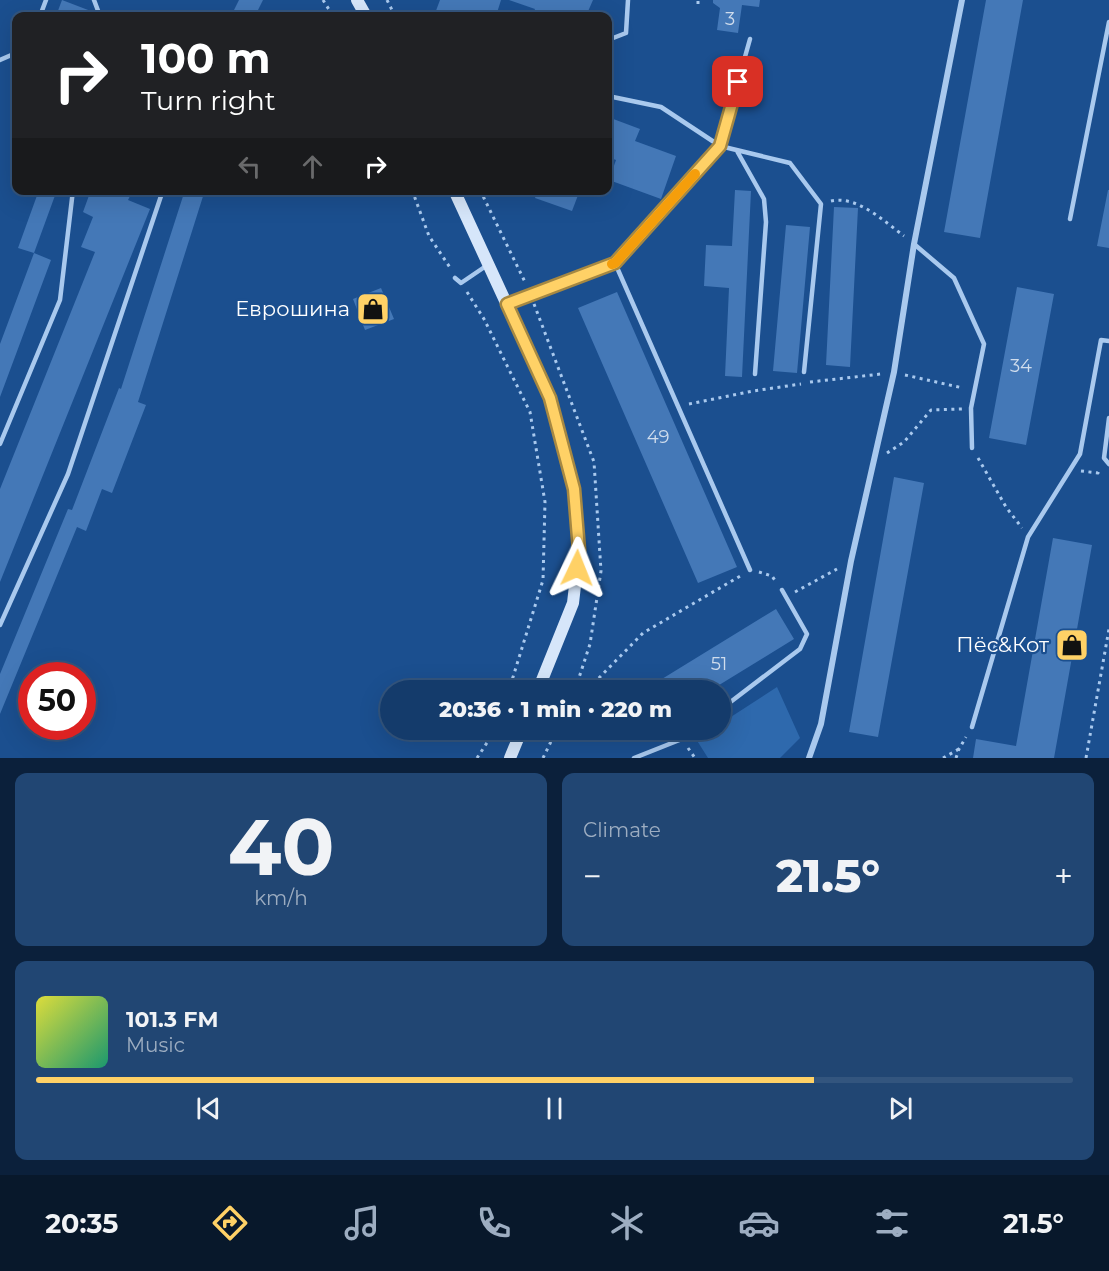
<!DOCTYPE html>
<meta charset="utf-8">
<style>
:root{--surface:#143b6b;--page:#214673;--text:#f1f3f6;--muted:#9dadc1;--line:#33557e;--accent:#ffd166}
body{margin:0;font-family:Montserrat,sans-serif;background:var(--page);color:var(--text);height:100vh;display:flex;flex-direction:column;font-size:22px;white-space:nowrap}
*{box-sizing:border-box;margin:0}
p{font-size:20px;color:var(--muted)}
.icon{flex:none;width:33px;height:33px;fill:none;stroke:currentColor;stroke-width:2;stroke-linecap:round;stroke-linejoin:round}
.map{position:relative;height:758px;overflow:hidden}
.details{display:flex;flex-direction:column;gap:15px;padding:15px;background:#0b203b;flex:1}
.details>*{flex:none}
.top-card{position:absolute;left:12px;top:12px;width:600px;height:183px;border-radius:12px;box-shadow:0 6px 24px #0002,0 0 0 2px var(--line);background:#202124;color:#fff;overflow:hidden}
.speed{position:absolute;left:18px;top:662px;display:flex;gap:12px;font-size:30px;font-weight:700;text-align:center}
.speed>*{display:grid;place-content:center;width:78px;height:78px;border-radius:50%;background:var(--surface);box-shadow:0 6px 24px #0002,0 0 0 2px var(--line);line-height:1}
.speed .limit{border:9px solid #d22;background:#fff;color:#111}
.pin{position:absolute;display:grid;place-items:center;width:51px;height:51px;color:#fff;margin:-26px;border-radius:12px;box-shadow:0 3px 9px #0006}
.me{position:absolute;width:66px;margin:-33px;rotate:2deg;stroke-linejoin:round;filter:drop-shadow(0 0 4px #0008)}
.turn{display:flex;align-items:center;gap:21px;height:126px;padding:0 30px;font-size:27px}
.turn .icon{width:78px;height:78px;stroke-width:2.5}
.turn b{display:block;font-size:42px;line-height:51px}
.lanes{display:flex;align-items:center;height:57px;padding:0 30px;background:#0003;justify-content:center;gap:30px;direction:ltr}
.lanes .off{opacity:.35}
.big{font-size:45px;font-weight:800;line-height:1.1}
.details .tile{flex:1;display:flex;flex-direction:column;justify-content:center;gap:9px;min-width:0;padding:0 21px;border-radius:12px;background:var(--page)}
.details .dial{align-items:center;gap:0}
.dial b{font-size:78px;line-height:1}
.song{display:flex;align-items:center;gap:18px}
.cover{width:72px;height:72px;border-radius:9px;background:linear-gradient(135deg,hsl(60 70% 55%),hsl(160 70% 35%))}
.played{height:6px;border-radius:3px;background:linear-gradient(90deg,var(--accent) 75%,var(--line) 75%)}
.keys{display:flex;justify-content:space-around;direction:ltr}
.heat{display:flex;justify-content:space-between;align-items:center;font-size:33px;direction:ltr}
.details .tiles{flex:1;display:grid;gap:15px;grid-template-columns:1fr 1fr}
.tile:last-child{grid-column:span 2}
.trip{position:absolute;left:380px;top:680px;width:351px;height:60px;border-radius:30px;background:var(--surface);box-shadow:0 6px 24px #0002,0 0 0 2px var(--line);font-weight:800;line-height:60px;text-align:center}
.tab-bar{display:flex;height:96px;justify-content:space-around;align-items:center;background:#08182b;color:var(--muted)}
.tab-bar .icon{width:42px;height:42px}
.tab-bar .selected{color:var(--accent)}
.tab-bar b{font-size:27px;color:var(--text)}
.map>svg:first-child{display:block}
</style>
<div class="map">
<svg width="1109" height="758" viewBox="0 0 1109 758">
<rect width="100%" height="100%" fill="#1b4f8f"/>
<path fill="#2e69ad" d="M 777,687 L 800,738 L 780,758 L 708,758 L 696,739 L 712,729 L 720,729 L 720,724 Z"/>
<path fill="#4478b7" d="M 62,0 L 96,13 L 95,16 L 56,16 Z
M 239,0 L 263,0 L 255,16 L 231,16 Z
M 440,0 L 501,0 L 496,16 L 434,16 Z
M 509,0 L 593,0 L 586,16 L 532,16 L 535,9 Z
M 713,0 L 760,0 L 759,7 L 742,5 L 738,33 L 717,30 L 720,8 L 713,3 Z
M 986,0 L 1023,0 L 980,238 L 944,232 Z
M 608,117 L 640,129 L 635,141 L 676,156 L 661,199 L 609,180 L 616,160 L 608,157 Z
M 39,190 L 57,190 L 34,253 L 18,248 Z
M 91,190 L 122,190 L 131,194 L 128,200 L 150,209 L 0,582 L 0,489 L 95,252 L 81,247 L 93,217 L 83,212 Z
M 185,190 L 205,190 L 138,402 L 146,405 L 112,493 L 102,489 L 86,531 L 77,527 L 0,714 L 0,674 L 68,509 L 72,510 L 119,388 L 121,389 Z
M 538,190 L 580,190 L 572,211 L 535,198 Z
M 735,190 L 751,191 L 742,377 L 725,376 L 729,288 L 704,286 L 706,245 L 732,246 Z
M 1108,190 L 1109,190 L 1109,248 L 1097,246 Z
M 834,207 L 858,208 L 850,367 L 826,365 Z
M 786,225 L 810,227 L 797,373 L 773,371 Z
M 34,253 L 51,260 L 0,397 L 0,344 Z
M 1017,287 L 1054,294 L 1026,445 L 989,438 Z
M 381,288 L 394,319 L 365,330 L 353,299 Z
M 617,292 L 737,567 L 698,583 L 578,308 Z
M 894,477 L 924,483 L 878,737 L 849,732 Z
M 1053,538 L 1092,545 L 1054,758 L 973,758 L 976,739 L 1016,746 Z
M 776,609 L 794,639 L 711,690 L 644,690 Z"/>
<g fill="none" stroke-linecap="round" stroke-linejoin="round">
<path stroke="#a9c9ee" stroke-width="3" stroke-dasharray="3 4.5" stroke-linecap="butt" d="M 323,0 L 333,16
M 387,0 L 395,16
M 698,4 L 698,0
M 412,190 L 429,236 L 451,269
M 480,190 L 526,284
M 831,201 C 857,195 885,222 904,236
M 467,292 L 484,319 L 530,412 L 545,502 L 543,580 L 509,690
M 534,304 L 594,462 L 601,571 L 590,644 L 575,690
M 905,375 L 963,388
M 810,382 L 881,374
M 689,404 L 753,391 L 801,384
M 887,453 L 904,442 L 931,410 L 962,409
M 978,458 L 1006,507 L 1022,528
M 1081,471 L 1098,473 L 1098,469
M 759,572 L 772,576 L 776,582
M 795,592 L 837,569
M 580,690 L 594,683 L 643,633 L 742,575
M 688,748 L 695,758
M 477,758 L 496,729
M 543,758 L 557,729
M 943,758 L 959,749
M 956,758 L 959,749 L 966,737
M 1086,758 L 1109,629"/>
<path stroke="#a9c9ee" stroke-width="4.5" d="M 94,0 L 100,16
M 40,16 L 46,0
M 608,40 L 626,33 L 628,0
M 0,60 L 16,53
M 608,96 L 661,107 L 720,146 L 790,163 L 821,204 L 804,372
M 737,151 L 764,199 L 766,222 L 755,374
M 1070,219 L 1109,22
M 914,244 L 954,278 L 984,344 L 971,408 L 972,448
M 615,263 L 750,570
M 455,278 L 461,283 L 486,266
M 507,304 L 615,263 L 720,146 L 750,39
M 1109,418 L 1104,458 L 1109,464
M 0,444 L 60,300 L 73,190
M 0,625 L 68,474 L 163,190
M 720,710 L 800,649 L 807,634 L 782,590
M 972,727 L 1028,537 L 1080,454 L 1101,340 L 1109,341
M 634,758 L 682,739 L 695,729"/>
<path stroke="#a9c9ee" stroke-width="6" d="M 809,758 L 821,724 L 851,561 L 894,372 L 914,244 L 962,0"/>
<path stroke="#d6e6fa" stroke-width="12" d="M 357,0 L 366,16
M 454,190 L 550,398 L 574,489 L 579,551 L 573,603 L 538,690
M 510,758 L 522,729"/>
</g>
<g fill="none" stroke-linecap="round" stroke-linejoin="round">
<g stroke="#a68842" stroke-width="15">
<path id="route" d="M 577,568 L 579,550 L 574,489 L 550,398 L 507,304 L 615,263 L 720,146 L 738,82"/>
</g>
<use href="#route" stroke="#ffd166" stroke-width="10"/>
<path stroke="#f59e0b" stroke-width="10" d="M 612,264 L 615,263 L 695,174"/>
</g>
<defs>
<g id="shop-square" transform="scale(1.725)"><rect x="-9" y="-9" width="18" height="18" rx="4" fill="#ffd166" stroke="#1b4f8f"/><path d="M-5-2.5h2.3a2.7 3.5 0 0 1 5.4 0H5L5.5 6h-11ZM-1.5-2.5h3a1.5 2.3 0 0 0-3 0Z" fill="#111"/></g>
</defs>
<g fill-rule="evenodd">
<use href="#shop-square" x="373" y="309"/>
<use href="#shop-square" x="1072" y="645"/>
</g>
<g text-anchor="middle" stroke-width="4.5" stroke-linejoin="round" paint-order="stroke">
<g font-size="18" fill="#d0dded">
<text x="730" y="25">3</text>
<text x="1021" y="372">34</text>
<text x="658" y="443">49</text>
<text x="719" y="670">51</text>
</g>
<g font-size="21" fill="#fff" stroke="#1b4f8f" text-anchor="end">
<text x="350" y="316">Еврошина</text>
<text x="1049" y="652">Пёс&amp;Кот</text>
</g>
</g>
</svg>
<div class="speed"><div class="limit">50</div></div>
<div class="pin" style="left:738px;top:82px;background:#d93025"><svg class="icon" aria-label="arrive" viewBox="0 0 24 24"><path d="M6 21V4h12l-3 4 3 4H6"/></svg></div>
<svg class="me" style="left:577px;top:568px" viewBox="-20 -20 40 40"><path d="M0-17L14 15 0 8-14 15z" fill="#ffd166" stroke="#fff" stroke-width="4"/></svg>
<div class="trip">20:36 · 1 min · 220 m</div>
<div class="top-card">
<div class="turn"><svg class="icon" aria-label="right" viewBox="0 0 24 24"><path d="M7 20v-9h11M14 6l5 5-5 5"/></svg><div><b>100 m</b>Turn right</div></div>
<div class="lanes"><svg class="icon off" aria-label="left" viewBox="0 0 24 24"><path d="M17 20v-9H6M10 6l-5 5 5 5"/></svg><svg class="icon off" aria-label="ahead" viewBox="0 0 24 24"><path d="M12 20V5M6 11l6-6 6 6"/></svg><svg class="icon" aria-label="right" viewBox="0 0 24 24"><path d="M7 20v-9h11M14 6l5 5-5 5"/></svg></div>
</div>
</div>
<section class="details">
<div class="tiles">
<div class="tile dial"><b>40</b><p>km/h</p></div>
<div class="tile"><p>Climate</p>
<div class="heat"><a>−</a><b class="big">21.5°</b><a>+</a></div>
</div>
<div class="tile">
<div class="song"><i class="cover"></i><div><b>101.3 FM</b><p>Music</p></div></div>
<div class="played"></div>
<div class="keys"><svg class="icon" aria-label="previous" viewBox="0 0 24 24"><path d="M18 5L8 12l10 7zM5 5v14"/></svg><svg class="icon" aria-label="pause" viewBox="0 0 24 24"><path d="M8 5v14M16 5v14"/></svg><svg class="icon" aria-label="next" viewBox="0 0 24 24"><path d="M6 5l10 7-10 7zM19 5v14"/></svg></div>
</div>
</div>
</section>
<nav class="tab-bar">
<b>20:35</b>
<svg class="icon selected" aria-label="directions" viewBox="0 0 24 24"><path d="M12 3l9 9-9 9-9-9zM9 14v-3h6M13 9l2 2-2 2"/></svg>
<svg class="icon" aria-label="music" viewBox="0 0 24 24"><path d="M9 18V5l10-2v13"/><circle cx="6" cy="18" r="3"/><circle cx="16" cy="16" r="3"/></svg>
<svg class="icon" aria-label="phone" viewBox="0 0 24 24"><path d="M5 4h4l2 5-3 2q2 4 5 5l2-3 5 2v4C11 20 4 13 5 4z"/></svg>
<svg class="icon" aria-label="climate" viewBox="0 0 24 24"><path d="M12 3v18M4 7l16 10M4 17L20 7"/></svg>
<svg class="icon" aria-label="car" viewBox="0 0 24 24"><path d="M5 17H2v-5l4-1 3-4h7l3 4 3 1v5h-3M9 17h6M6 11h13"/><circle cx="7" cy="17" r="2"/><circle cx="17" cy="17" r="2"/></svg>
<svg class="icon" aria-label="filters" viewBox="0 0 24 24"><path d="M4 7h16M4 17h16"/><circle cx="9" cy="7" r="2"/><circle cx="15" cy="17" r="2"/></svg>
<b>21.5°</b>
</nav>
